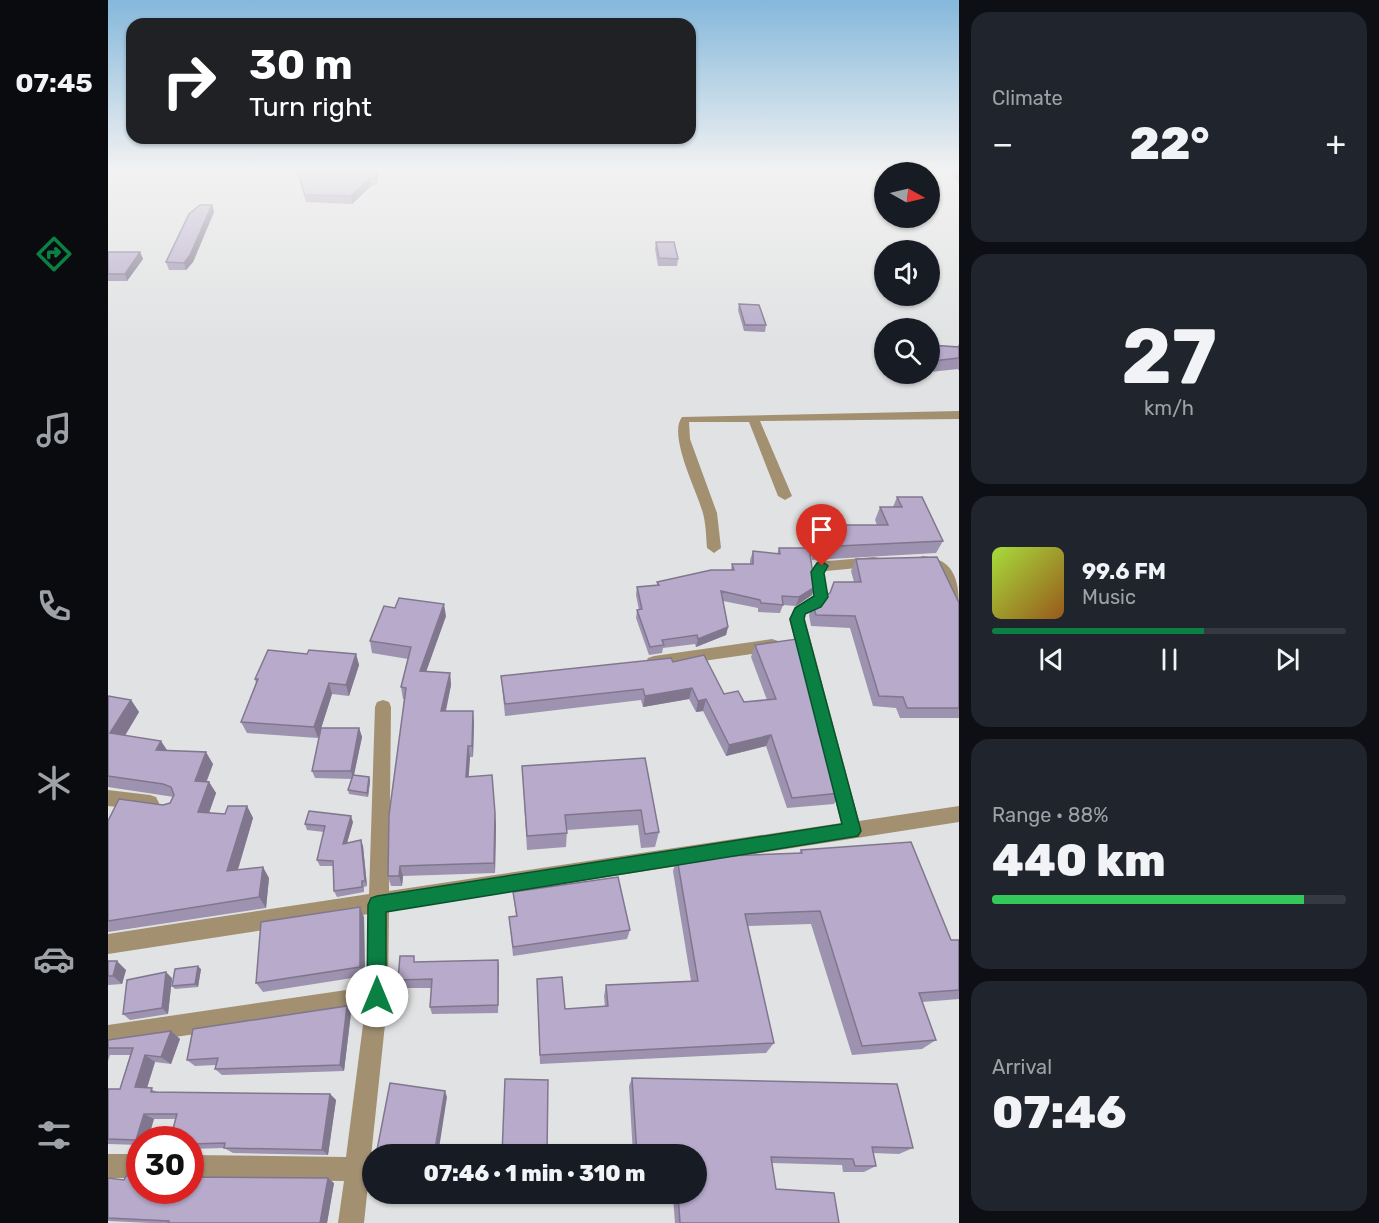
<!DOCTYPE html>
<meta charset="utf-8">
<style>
:root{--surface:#171b24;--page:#20242c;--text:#f1f3f6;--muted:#9ea1a6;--line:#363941;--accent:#0b8043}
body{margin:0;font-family:Rubik,sans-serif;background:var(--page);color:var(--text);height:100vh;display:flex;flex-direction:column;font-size:22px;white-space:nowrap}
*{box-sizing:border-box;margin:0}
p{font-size:20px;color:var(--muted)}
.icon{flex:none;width:33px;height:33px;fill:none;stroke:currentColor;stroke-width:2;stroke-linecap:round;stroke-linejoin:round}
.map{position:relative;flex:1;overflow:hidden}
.drawer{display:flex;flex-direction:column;gap:12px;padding:12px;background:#0d0f14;width:420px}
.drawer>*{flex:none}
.guide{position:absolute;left:18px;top:18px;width:570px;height:126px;border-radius:18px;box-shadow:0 2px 4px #0004;background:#202124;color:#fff;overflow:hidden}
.needle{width:39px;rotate:98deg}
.tools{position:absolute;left:766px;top:162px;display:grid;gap:12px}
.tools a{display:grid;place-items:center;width:66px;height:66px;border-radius:50%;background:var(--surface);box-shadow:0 2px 4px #0004;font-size:30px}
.speed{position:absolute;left:18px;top:1126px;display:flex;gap:12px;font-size:30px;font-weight:700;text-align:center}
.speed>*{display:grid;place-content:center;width:78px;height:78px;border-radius:50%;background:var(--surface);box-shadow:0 2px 4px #0004;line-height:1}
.speed .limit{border:9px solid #d22;background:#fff;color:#111}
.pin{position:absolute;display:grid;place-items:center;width:51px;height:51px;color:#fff;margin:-62px -26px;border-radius:50% 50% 50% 0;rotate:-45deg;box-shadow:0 0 6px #0007}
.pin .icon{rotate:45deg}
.me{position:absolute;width:66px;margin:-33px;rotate:0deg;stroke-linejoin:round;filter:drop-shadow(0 0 4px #0008)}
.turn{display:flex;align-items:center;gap:21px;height:126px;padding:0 24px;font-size:27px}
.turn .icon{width:78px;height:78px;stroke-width:2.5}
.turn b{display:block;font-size:42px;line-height:51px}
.big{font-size:45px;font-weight:800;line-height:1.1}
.drawer .widget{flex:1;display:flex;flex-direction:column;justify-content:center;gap:9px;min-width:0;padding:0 21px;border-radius:18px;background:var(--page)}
.drawer .dial{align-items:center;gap:0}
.dial b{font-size:78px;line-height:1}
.song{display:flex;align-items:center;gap:18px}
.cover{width:72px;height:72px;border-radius:9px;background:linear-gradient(135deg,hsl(80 70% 55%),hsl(30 70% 35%))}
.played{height:6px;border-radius:3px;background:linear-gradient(90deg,var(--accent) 60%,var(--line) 60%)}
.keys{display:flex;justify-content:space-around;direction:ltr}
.heat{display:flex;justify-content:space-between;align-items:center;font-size:33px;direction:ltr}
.charge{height:9px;border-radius:4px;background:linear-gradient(90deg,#34c759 88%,var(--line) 0)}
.trip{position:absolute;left:254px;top:1144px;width:345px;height:60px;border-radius:30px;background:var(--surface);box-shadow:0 2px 4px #0004;font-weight:800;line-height:60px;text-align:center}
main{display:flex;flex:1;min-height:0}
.tab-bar{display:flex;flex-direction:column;width:108px;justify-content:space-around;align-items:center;background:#090b0e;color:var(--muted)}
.tab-bar .icon{width:42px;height:42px}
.tab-bar .on{color:var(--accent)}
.tab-bar b{font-size:27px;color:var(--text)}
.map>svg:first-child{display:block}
</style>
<main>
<nav class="tab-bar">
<b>07:45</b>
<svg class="icon on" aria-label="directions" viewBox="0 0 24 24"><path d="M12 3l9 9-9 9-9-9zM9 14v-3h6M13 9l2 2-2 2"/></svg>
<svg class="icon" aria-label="music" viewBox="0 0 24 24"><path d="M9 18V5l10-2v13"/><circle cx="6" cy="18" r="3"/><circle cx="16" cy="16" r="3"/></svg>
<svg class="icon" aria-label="phone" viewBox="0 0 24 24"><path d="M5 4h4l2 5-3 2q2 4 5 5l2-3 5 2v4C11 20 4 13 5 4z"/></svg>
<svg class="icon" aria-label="climate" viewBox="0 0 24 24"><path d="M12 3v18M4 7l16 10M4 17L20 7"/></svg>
<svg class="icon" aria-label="car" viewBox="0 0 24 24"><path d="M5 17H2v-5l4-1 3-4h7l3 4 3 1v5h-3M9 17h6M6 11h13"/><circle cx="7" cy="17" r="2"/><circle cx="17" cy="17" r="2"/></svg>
<svg class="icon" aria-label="filters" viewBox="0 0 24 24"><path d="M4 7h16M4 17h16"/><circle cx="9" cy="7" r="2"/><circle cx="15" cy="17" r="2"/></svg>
</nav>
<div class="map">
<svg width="851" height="1223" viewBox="0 0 851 1223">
<rect width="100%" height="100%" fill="#e1e2e3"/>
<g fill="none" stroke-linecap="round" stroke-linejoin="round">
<path fill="#a29071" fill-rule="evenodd" d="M 851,411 L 851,419 L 652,421 L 684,496 L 677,500 L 670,496 L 641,422 L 581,422 L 582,439 L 609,513 L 613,548 L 606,553 L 599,548 C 598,536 598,522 594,510 C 588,489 560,435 574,417 Z
M 814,556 C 850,559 851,584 851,614 C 834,608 841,577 824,568 C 819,566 814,566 809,565 L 807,561 Z
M 766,557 L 771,558 L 773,562 L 771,566 L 718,571 L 716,573 L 720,597 L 713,607 L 698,614 L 697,619 L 751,821 L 851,806 L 851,822 L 281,911 L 280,996 L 256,1223 L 230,1223 L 236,1181 L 82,1179 L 82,1155 L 238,1157 L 257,1009 L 0,1047 L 0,1025 L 259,987 L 261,914 L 0,954 L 0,934 L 261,894 L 267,707 L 269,702 L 275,700 L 281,702 L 283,707 L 281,891 L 733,823 L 681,619 L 687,607 L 705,596 L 702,572 L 709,562 Z
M 664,639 L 670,641 L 672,645 L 670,649 L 664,651 L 546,668 L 540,666 L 538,662 L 540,658 L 546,656 Z
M 0,790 L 42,795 L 48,797 L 51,803 L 48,809 L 42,811 L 0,806 Z
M 0,1154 L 32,1154 L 32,1178 L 0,1178 Z"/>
</g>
<path fill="#9d92af" d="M 188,169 L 269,169 L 269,185 L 263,186 L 244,204 L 198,202 Z
M 696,169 L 718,169 L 717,172 L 698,172 Z
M 839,169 L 851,169 L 851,184 Z
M 104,205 L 106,212 L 85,262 L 78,270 L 61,270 L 58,262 Z
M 548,242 L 570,259 L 569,266 L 550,266 L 547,249 Z
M 0,252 L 32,252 L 35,259 L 19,281 L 0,281 Z
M 631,304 L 658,325 L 657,332 L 636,331 L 630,310 Z
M 851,344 L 851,371 L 850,369 L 822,372 L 822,345 L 849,347 Z
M 789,497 L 835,541 L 828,553 L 704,560 L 701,542 L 705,529 L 731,529 L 733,525 L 769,525 L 767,520 L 772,507 L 785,507 Z
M 671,548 L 704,595 L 688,606 L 675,605 L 672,613 L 650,612 L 650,608 L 615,601 L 620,627 L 618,635 L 588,647 L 587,644 L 555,648 L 554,653 L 541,655 L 528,618 L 529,610 L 531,610 L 528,595 L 529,587 L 549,585 L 549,582 L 623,570 L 624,564 L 642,564 L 642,560 L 645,551 L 669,554 Z
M 748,559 L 851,603 L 851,718 L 792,718 L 788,708 L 765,706 L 742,628 L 703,626 L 701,615 L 705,604 L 721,593 L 746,582 L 743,571 Z
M 287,608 L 338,616 L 318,672 L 342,673 L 343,685 L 338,711 L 366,722 L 365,757 L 362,757 L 360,777 L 388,824 L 387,873 L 295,876 L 294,886 L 283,886 L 280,876 L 296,699 L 295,699 L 293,687 L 300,659 L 264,653 L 262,641 Z
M 647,645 L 716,731 L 712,738 L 732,793 L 726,804 L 679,808 L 658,746 L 618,756 L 595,711 L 588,712 L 581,699 L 535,707 L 533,700 L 397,716 L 393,676 L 565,662 L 616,694 L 636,702 L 659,700 L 643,657 Z
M 199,654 L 248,654 L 251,665 L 241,696 L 224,694 L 210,738 L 139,733 L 133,722 L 148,683 L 147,679 Z
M 0,696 L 23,700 L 31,712 L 17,736 L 59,751 L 105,764 L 99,781 L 101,782 L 108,793 L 101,813 L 117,814 L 139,806 L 145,818 L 130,870 L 161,878 L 158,908 L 0,932 L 0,821 L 62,803 L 66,797 L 0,787 Z
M 251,728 L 254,737 L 246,775 L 261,777 L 262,781 L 260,797 L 241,794 L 240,790 L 244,779 L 207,778 L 204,771 Z
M 537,758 L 551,832 L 547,847 L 533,848 L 530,825 L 459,830 L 458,847 L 419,850 L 414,766 Z
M 245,822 L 239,843 L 255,846 L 259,886 L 256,887 L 256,892 L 229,897 L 226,891 L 225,866 L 212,866 L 209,860 L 216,832 L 199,830 L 197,824 Z
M 693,850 L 843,940 L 851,940 L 851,999 L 814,1002 L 828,1040 L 814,1049 L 744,1055 L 703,924 L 640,926 L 666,1043 L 658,1053 L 432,1064 L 429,979 L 457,1009 L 497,1007 L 496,996 L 498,985 L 583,981 L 565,871 L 569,858 L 691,853 Z
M 405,892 L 522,930 L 519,939 L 405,956 L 401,917 L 408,916 Z
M 256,917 L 257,976 L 155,992 L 148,983 Z
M 390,960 L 390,1013 L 324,1014 L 322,1007 L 323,988 L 293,988 L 290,980 L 308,962 Z
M 0,961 L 18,970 L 14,984 L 0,985 Z
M 93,969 L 90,987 L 67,989 L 64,986 Z
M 64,978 L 60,1014 L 22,1020 L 15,1014 Z
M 243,1013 L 236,1071 L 114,1075 L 107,1069 L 108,1065 L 87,1066 L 79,1060 Z
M 63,1031 L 72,1039 L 63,1064 L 47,1062 L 39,1088 L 50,1092 L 222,1094 L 228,1100 L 220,1155 L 125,1153 L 116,1148 L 82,1149 L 82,1140 L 67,1119 L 46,1119 L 32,1140 L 32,1145 L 0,1144 L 0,1089 L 12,1089 L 22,1055 L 2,1055 L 0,1061 L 0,1040 Z
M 524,1078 L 805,1148 L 791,1154 L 765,1153 L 768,1166 L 756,1172 L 735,1172 L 734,1165 L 664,1163 L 668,1189 L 731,1223 L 567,1223 L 565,1197 L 466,1195 L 588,1194 L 588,1155 L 525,1155 L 521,1086 Z
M 0,1178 L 16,1180 L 226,1183 L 219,1223 L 43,1223 L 0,1221 Z
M 267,1194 L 327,1194 L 326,1200 L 271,1197 Z"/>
<path fill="#80778e" d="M 268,169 L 270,173 L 269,185 L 268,178 Z
M 262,178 L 263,186 L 244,204 L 243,196 Z
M 104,205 L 106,212 L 85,262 L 78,270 L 76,263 Z
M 32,252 L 35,259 L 19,281 L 17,274 Z
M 707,587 L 704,595 L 688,606 L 691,597 Z
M 336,604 L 338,616 L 314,683 L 312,671 Z
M 620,627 L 618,635 L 588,647 L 590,639 Z
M 248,654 L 251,665 L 241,696 L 238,685 Z
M 342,673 L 343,685 L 335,723 L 333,711 Z
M 221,683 L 224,694 L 210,738 L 206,727 Z
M 584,688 L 581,699 L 535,707 L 537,696 Z
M 598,699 L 595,711 L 588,712 L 590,701 Z
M 23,700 L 31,712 L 11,745 L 2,733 Z
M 365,711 L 366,722 L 365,757 L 364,746 Z
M 251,728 L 254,737 L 245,779 L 243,771 Z
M 663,735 L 658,746 L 618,756 L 621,745 Z
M 53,741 L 61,753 L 48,750 Z
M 360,746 L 362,757 L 360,788 L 358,777 Z
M 98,752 L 105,764 L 94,792 L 87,781 Z
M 384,775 L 388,824 L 387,873 L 386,863 Z
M 261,777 L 262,781 L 260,797 L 259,793 Z
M 101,782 L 108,793 L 97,824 L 90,812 Z
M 139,806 L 145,818 L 126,882 L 119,871 Z
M 243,816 L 245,822 L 237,850 L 235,844 Z
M 253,840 L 255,846 L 259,886 L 257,881 Z
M 292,866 L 295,876 L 294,886 L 291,876 Z
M 155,867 L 161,878 L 158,908 L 151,897 Z
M 252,907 L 256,917 L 257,976 L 252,967 Z
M 390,960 L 391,968 L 390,1013 Z
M 9,961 L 18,970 L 14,984 L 5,976 Z
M 90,966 L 93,969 L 90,987 L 87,984 Z
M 58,972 L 64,978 L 60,1014 L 54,1008 Z
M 239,1006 L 243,1013 L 236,1071 L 232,1065 Z
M 63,1031 L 72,1039 L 63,1064 L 53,1057 Z
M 37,1055 L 47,1062 L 37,1094 L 27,1087 Z
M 337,1091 L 339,1097 L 330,1155 L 326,1155 Z
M 222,1094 L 228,1100 L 220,1155 L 214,1150 Z
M 36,1114 L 46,1119 L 40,1140 L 32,1140 L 32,1142 L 28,1140 Z
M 220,1178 L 226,1183 L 219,1223 L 212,1223 Z
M 324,1194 L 327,1194 L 326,1200 L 324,1197 Z"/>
<path fill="#b7aacb" stroke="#80778e" stroke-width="1.5" d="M 189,169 L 268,169 L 268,178 L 262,178 L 243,196 L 197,195 Z
M 92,205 L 104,205 L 82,255 L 76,263 L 58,262 L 81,214 Z
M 548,242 L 566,242 L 570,259 L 551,258 Z
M 0,252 L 32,252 L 17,274 L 0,274 Z
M 631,304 L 651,305 L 658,325 L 637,325 Z
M 822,345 L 851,347 L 851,358 L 824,361 L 822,357 Z
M 789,497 L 814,497 L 835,541 L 709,547 L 705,529 L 735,529 L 733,525 L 780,525 L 772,507 L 794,507 Z
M 671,548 L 701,548 L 707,587 L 691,597 L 674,596 L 675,605 L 653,603 L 652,600 L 613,591 L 620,627 L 590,639 L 589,635 L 554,640 L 556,645 L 542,647 L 529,610 L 534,609 L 529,587 L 551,585 L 549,582 L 603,570 L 626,570 L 624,564 L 645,564 L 645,551 L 672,554 Z
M 829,557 L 851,603 L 851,708 L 799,708 L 795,697 L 771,696 L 747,616 L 708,615 L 705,604 L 722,593 L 726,582 L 753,582 L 748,559 Z
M 291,598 L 336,604 L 312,671 L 342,673 L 333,711 L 365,711 L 364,746 L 360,746 L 358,777 L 384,775 L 387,813 L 386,863 L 292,866 L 291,876 L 280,876 L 281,815 L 298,688 L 293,687 L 303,647 L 262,641 L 276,606 L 287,608 Z
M 689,639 L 716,731 L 710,731 L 732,793 L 684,798 L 663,735 L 621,745 L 598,699 L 590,701 L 584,688 L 537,696 L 535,689 L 397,704 L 393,676 L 563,658 L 565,662 L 596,655 L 616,694 L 630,691 L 636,702 L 668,699 L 647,645 Z
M 160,650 L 199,654 L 201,650 L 248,654 L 238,685 L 221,683 L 206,727 L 133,722 L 150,679 L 147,679 Z
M 0,696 L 23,700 L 2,733 L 53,741 L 48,750 L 98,752 L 87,781 L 101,782 L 90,812 L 117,814 L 120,806 L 139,806 L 119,871 L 155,867 L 151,897 L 0,921 L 0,821 L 11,799 L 55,805 L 62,803 L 66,795 L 63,787 L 55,784 L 0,776 Z
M 213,728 L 251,728 L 243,771 L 204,771 Z
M 537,758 L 551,832 L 537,834 L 533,810 L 457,815 L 459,833 L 419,836 L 414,766 Z
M 245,775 L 261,777 L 259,793 L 240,790 Z
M 201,811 L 243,816 L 235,844 L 253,840 L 257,881 L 254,881 L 254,887 L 226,891 L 225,861 L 209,860 L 217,826 L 197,824 Z
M 803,842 L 843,940 L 851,940 L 851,990 L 811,993 L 828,1040 L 754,1046 L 712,911 L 637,914 L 666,1043 L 432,1055 L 429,979 L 454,977 L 457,1009 L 500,1006 L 498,985 L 590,981 L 569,858 L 694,853 L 693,850 Z
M 510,877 L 522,930 L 405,947 L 401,917 L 409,916 L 405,892 Z
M 252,907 L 252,967 L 148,983 L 153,922 Z
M 292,956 L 306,956 L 306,962 L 390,960 L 390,1005 L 322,1007 L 324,979 L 290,980 Z
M 0,961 L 9,961 L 5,976 L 0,976 Z
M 90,966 L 87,984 L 64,986 L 67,969 Z
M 58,972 L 54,1008 L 15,1014 L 19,980 Z
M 239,1006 L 232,1065 L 107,1069 L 110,1058 L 79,1060 L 85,1029 Z
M 63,1031 L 53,1057 L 37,1055 L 27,1087 L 44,1088 L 43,1092 L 222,1094 L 214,1150 L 116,1148 L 117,1143 L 82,1144 L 82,1140 L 62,1140 L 69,1114 L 36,1114 L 28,1140 L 0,1139 L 0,1089 L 12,1089 L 25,1048 L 0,1048 L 0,1040 Z
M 524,1078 L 789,1084 L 805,1148 L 764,1147 L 768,1166 L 747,1166 L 745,1159 L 663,1157 L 668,1189 L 726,1193 L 731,1223 L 572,1223 L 570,1194 L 588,1194 L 588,1155 L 529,1155 Z
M 397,1079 L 440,1080 L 439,1155 L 394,1155 Z
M 282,1083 L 337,1091 L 326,1155 L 268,1155 Z
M 18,1176 L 32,1176 L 32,1191 L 82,1191 L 82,1177 L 220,1178 L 212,1223 L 60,1223 L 61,1221 L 0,1218 L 0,1178 L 16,1180 Z
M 273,1194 L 324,1194 L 324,1197 Z"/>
<linearGradient id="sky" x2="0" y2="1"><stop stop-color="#85b8db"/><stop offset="0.5" stop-color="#f2f2f2"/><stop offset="1" stop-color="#f2f2f2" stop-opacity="0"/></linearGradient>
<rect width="851" height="340" fill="url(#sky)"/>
<path fill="#0b8043" stroke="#07532c" stroke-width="1.5" d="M 714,561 L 720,566 L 716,573 L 720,597 L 713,607 L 697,614 L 696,619 L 753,831 L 750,836 L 278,912 L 278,996 L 276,1003 L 269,1006 L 262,1003 L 259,996 L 260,905 L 263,898 L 269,896 L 734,824 L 682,619 L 687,608 L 706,596 L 703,572 L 709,563 Z"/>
</svg>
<div class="tools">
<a><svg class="needle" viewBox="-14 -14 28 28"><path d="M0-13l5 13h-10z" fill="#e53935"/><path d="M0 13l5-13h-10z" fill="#9ea1a6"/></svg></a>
<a><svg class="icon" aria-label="sound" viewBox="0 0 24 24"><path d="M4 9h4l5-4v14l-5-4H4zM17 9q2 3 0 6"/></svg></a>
<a><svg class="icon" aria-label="search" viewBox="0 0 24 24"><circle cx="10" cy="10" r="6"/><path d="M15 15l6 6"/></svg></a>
</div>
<div class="speed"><div class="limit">30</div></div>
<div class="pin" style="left:714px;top:566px;background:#d93025"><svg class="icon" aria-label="arrive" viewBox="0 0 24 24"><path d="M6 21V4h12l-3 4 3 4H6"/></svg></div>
<svg class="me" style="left:269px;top:996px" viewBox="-20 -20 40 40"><circle r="19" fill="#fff"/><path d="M0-13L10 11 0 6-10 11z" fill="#0b8043"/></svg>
<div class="trip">07:46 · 1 min · 310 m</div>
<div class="guide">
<div class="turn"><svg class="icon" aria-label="right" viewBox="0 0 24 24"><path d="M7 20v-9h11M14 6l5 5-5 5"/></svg><div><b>30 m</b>Turn right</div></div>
</div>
</div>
<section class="drawer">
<div class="widget"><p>Climate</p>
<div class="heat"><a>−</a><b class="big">22°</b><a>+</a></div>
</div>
<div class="widget dial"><b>27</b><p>km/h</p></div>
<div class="widget">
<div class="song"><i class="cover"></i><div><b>99.6 FM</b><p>Music</p></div></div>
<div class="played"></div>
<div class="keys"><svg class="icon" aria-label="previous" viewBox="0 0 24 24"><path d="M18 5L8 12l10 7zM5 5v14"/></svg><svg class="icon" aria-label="pause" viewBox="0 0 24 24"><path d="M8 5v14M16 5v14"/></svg><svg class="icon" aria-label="next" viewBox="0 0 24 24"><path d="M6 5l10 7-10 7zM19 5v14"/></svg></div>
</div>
<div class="widget"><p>Range · 88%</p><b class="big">440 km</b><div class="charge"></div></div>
<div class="widget"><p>Arrival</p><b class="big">07:46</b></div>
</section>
</main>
